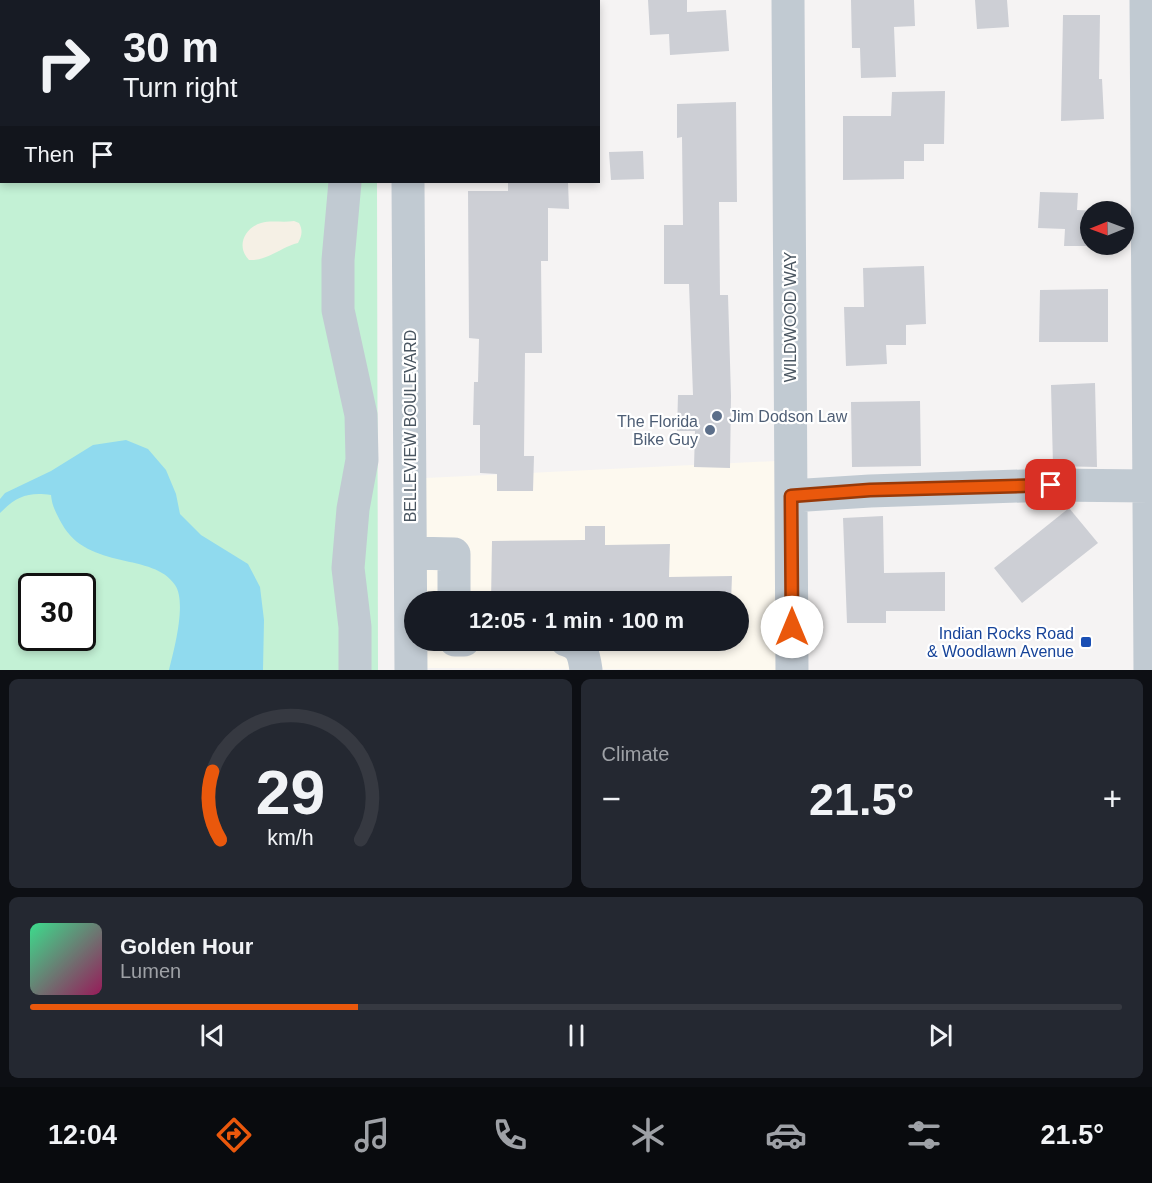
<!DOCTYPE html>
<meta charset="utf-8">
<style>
:root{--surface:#171b24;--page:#242831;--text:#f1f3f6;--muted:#9ea1a6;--line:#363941;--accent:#ea580c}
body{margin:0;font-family:Arial,sans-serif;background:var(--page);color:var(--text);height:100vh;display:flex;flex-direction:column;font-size:22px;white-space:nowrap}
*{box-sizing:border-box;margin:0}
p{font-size:20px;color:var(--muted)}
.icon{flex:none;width:33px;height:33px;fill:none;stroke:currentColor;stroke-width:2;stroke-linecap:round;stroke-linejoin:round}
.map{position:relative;height:670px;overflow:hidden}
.drawer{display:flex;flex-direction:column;gap:9px;padding:9px;background:#0d0f14;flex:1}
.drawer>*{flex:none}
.guide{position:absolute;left:0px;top:0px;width:600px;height:183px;box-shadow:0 3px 9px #0003;background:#171b24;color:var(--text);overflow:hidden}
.needle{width:39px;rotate:269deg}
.tools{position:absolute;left:1080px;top:201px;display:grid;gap:12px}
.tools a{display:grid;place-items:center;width:54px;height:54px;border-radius:50%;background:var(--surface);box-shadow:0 3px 9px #0003;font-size:30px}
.speed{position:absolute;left:18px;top:573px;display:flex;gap:12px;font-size:30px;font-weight:700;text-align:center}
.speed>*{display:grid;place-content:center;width:78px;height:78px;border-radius:50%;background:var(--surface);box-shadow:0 3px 9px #0003;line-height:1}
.speed .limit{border:3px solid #111;border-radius:9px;background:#fff;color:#111}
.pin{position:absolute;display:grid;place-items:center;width:51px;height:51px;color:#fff;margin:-26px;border-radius:12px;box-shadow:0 3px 9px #0006}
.me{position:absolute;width:66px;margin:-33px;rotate:0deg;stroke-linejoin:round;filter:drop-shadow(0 0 4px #0008)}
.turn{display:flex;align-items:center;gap:21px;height:126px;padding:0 24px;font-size:27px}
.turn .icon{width:78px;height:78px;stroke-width:2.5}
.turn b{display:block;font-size:42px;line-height:51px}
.then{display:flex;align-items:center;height:57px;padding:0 24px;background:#0003;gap:12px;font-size:22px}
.big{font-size:45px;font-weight:800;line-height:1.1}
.drawer .tile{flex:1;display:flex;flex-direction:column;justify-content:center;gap:9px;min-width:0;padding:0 21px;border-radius:9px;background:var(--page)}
.drawer .dial{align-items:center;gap:0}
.dial svg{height:156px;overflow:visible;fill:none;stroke:var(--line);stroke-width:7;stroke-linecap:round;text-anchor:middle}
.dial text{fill:var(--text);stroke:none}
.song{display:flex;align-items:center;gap:18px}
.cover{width:72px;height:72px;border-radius:9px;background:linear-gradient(135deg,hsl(150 70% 55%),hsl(330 70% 35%))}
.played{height:6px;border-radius:3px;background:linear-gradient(90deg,var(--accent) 30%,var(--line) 30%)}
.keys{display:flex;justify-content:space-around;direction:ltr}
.heat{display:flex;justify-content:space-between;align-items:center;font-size:33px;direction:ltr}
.drawer .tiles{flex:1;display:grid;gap:9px;grid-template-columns:1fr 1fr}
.tile:last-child{grid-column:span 2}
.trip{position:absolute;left:404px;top:591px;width:345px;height:60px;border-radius:30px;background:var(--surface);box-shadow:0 3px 9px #0003;font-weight:800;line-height:60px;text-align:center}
.tab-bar{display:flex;height:96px;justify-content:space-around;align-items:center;background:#090b0e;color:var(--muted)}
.tab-bar .icon{width:42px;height:42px}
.tab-bar .active{color:var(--accent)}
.tab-bar b{font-size:27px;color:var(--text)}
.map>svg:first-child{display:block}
</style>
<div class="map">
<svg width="1152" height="670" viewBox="0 0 1152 670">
<rect width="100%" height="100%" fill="#f5f3f3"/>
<path fill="#fdf9ef" d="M 776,461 L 777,670 L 426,668 L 426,641 L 738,640 L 738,602 L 425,601 L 425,478 Z"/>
<path fill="#c3f1d5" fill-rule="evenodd" d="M 0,0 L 376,0 L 2,2 L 2,182 L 377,182 L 378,670 L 0,670 ZM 32,586 L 82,586 L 82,638 L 32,638 Z"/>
<path fill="#f5f0e5" d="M 294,221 L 299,223 C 303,230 302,236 298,243 C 281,247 268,261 249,260 C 236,247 244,228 261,223 C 271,220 283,223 294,221 Z"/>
<path fill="#90daee" d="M 126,440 L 148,449 L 166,470 L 176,494 L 180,514 L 201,535 L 248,564 L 260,587 L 264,620 L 263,670 L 169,670 C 174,650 187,602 175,585 C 154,552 88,571 62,524 C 56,513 52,506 51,495 C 28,492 17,496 0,513 L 0,499 L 5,493 L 51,471 L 93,445 Z"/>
<path fill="#cdcfd5" d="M 648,0 L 687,0 L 687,12 L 726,10 L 729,51 L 670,55 L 669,34 L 650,35 Z
M 851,0 L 914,0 L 915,26 L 894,27 L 896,77 L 861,78 L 860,48 L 852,48 Z
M 975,0 L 1007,0 L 1009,27 L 977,29 Z
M 1063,15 L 1100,15 L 1099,79 L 1102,79 L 1104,119 L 1061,121 Z
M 945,91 L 944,144 L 924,144 L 924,161 L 904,161 L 904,179 L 843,180 L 843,116 L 891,116 L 892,92 Z
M 736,102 L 737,202 L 719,202 L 720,295 L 728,295 L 731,396 L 730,468 L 694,467 L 695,431 L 677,431 L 678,395 L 693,395 L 689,284 L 664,284 L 664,225 L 683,225 L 682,137 L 677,138 L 677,104 Z
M 643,151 L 644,179 L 611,180 L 609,152 Z
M 508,182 L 568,182 L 569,209 L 548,208 L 548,261 L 541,261 L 542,353 L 525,353 L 524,456 L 534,456 L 533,491 L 497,491 L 497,474 L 480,473 L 480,425 L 473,425 L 474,382 L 478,382 L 479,339 L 469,338 L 468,191 L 508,191 Z
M 1040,192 L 1078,193 L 1077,210 L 1097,211 L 1090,212 L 1090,244 L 1096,244 L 1096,246 L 1064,246 L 1065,229 L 1038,228 Z
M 924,266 L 926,324 L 906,325 L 906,345 L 886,345 L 887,364 L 846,366 L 844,307 L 864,307 L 863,268 Z
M 1108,289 L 1108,342 L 1039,342 L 1040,290 Z
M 1095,383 L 1097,467 L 1053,466 L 1051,385 Z
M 920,401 L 921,466 L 852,467 L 851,402 Z
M 1069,508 L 1098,543 L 1022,603 L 994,568 Z
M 883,516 L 884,573 L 945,572 L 945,611 L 886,611 L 886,623 L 847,623 L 843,518 Z
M 585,526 L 605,526 L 605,545 L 670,544 L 669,577 L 732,576 L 731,602 L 491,602 L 492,541 L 585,540 Z"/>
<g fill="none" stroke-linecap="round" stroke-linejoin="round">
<path stroke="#c1cad2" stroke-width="33" d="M 338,0 L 338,2
M 407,0 L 407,2
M 788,0 L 792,670
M 1146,0 L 1150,670
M 345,182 L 338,260 L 338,310 L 361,415 L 362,460 L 353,509 L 348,568 L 355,627 L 355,670
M 408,182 L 411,670
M 791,496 L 870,491 L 1051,485 L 1149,486
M 411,553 L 454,554 L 454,602
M 455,640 L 464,640
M 566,640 C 582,644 584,655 586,670"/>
</g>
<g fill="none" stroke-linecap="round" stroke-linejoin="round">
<g stroke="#983908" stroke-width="15">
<path id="route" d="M 792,627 L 791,496 L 870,490 L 1051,485"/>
</g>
<use href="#route" stroke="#ea580c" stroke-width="10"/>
</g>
<g fill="#5c6f8a" stroke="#fff" stroke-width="2">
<circle cx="717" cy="416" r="6"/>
<circle cx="710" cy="430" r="6"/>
</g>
<rect fill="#1a4fb4" stroke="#fff" stroke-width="2" x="1080" y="636" width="12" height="12" rx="3"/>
<g text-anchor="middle" stroke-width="4.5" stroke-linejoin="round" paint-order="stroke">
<g font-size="16" fill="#4a5661" stroke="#fff">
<text transform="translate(790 317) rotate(-90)" y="6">WILDWOOD WAY</text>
<text transform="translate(410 426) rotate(-90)" y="6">BELLEVIEW BOULEVARD</text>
</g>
<g font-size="16" fill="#4e5e75" stroke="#fff" text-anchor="start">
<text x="729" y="422">Jim Dodson Law</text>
<text x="698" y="427" text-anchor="end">The Florida<tspan x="698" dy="18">Bike Guy</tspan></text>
</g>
<g font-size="16" fill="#164399" stroke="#fff" text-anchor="end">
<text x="1074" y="639">Indian Rocks Road<tspan x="1074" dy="18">&amp; Woodlawn Avenue</tspan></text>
</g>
</g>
</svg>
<div class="tools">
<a><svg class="needle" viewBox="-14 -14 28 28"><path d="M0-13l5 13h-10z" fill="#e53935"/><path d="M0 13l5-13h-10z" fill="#9ea1a6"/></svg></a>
</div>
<div class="speed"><div class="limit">30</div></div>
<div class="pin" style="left:1051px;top:485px;background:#d93025"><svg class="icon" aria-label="arrive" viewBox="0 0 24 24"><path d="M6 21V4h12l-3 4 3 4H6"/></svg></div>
<svg class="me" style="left:792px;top:627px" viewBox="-20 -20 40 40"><circle r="19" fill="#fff"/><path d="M0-13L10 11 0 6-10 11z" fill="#ea580c"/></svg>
<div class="trip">12:05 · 1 min · 100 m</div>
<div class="guide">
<div class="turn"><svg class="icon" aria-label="right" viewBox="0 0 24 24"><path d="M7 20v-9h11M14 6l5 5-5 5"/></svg><div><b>30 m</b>Turn right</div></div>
<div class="then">Then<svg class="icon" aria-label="arrive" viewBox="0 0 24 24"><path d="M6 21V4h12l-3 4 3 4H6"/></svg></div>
</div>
</div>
<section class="drawer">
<div class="tiles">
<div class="tile dial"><svg viewBox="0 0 100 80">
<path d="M14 69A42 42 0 1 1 86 69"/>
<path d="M14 69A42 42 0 0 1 10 34" stroke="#ea580c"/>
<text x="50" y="56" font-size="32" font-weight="700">29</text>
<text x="50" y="72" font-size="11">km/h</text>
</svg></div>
<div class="tile"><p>Climate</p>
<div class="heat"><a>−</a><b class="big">21.5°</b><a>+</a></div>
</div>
<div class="tile">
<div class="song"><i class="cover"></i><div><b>Golden Hour</b><p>Lumen</p></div></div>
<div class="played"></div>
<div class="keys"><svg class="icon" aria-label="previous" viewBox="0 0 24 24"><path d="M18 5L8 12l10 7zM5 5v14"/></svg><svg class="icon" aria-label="pause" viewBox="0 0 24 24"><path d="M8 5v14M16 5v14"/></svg><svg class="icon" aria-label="next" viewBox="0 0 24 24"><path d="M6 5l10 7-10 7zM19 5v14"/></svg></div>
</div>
</div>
</section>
<nav class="tab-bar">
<b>12:04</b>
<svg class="icon active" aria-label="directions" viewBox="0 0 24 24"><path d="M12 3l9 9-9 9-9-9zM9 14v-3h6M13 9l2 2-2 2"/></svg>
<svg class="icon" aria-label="music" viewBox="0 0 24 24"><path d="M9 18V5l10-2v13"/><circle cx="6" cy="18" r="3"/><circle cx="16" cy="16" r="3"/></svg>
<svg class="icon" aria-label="phone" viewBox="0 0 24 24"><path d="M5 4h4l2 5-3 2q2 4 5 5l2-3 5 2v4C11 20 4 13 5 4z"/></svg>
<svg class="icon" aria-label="climate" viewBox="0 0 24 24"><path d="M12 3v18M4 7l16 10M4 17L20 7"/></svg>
<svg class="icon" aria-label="car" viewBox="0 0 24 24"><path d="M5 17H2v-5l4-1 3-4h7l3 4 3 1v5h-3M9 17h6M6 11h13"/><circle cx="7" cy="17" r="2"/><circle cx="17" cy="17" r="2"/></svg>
<svg class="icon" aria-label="filters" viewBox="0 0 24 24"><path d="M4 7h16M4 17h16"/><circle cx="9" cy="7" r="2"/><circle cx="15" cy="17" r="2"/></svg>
<b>21.5°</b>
</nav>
